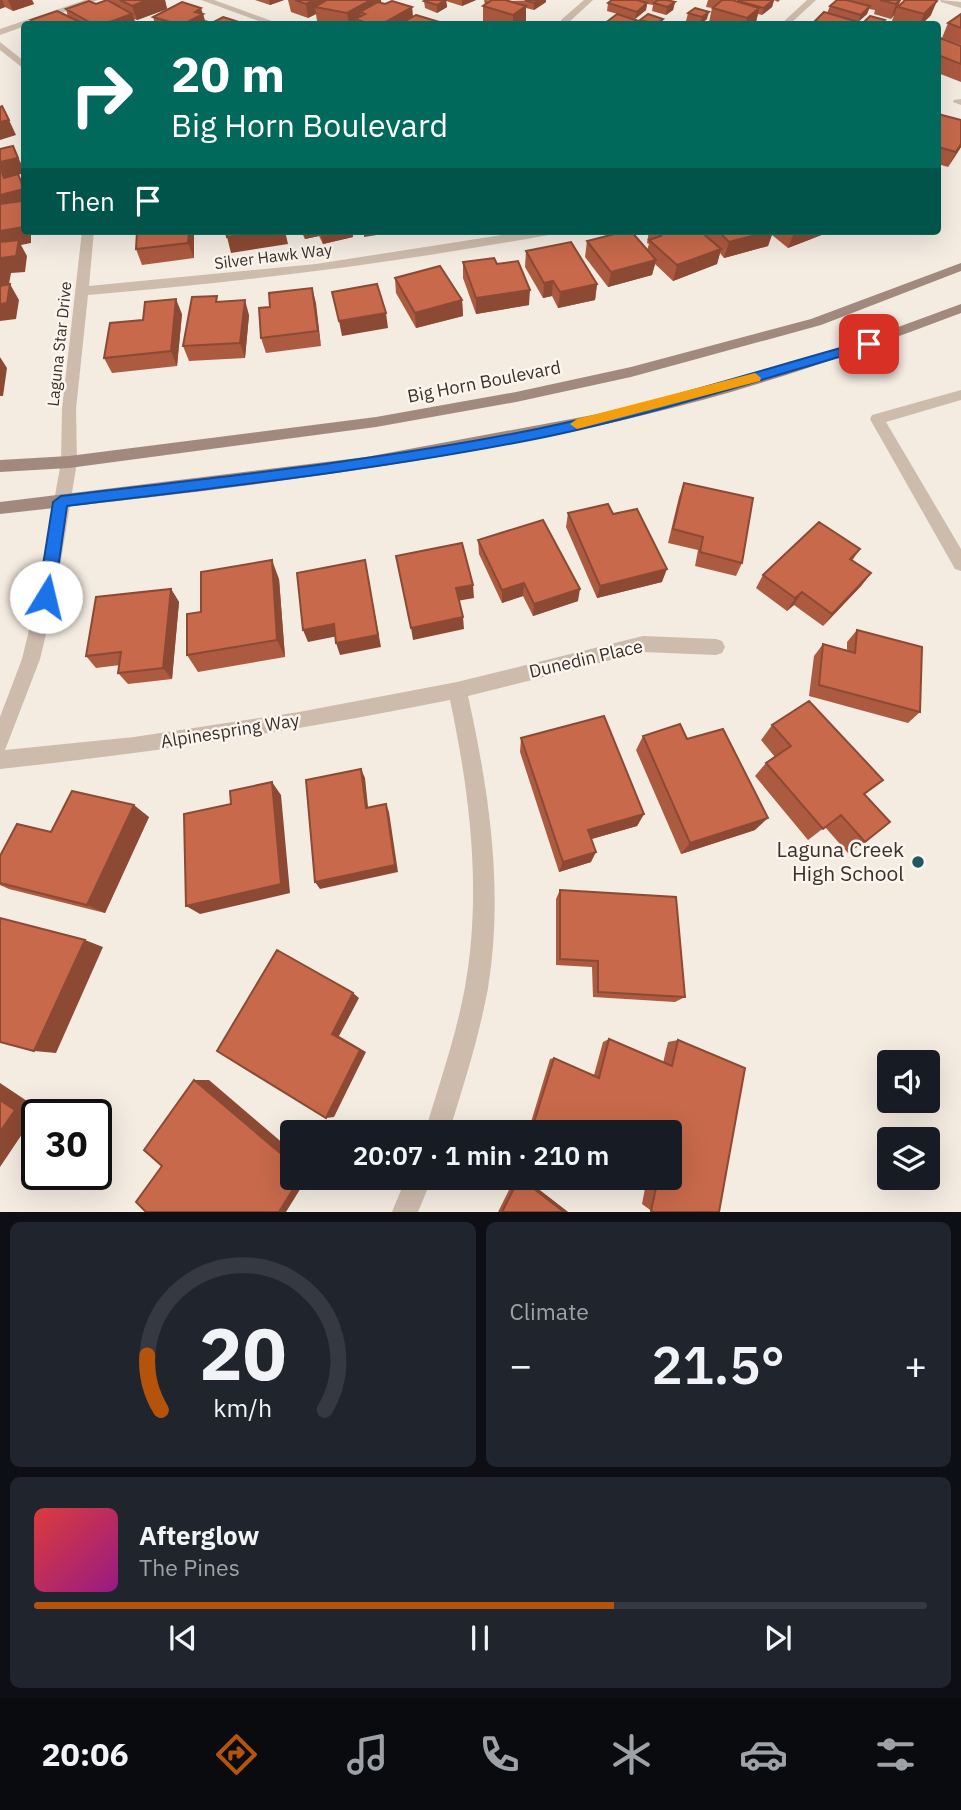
<!DOCTYPE html>
<meta charset="utf-8">
<style>
:root{--surface:#171b24;--page:#20242c;--text:#f1f3f6;--muted:#9ea1a6;--line:#363941;--accent:#b45309}
body{margin:0;font-family:"IBM Plex Sans",sans-serif;background:var(--page);color:var(--text);height:100vh;display:flex;flex-direction:column;font-size:26px;white-space:nowrap}
*{box-sizing:border-box;margin:0}
p{font-size:23px;color:var(--muted)}
.icon{flex:none;width:38px;height:38px;fill:none;stroke:currentColor;stroke-width:2;stroke-linecap:round;stroke-linejoin:round}
.map{position:relative;height:1212px;overflow:hidden}
.details{display:flex;flex-direction:column;gap:10px;padding:10px;background:#0d0f14;flex:1}
.details>*{flex:none}
.top-card{position:absolute;left:21px;top:21px;width:920px;height:214px;border-radius:7px;box-shadow:0 7px 28px #0002;background:#00695c;color:#fff;overflow:hidden}
.controls{position:absolute;left:877px;top:1050px;display:grid;gap:14px}
.controls a{display:grid;place-items:center;width:63px;height:63px;border-radius:7px;background:var(--surface);box-shadow:0 7px 28px #0002;font-size:35px}
.speed{position:absolute;left:21px;top:1099px;display:flex;gap:14px;font-size:35px;font-weight:700;text-align:center}
.speed>*{display:grid;place-content:center;width:91px;height:91px;border-radius:50%;background:var(--surface);box-shadow:0 7px 28px #0002;line-height:1}
.speed .limit{border:4px solid #111;border-radius:10px;background:#fff;color:#111}
.pin{position:absolute;display:grid;place-items:center;width:60px;height:60px;color:#fff;margin:-30px;border-radius:14px;box-shadow:0 4px 10px #0006}
.me{position:absolute;width:77px;margin:-38px;rotate:9deg;stroke-linejoin:round;filter:drop-shadow(0 0 5px #0008)}
.turn{display:flex;align-items:center;gap:24px;height:147px;padding:0 35px;font-size:32px}
.turn .icon{width:91px;height:91px;stroke-width:2.5}
.turn b{display:block;font-size:49px;line-height:60px}
.then{display:flex;align-items:center;height:66px;padding:0 35px;background:#0003;gap:14px;font-size:26px}
.big{font-size:52px;font-weight:600;line-height:1.1}
.details .tile{flex:1;display:flex;flex-direction:column;justify-content:center;gap:10px;min-width:0;padding:0 24px;border-radius:10px;background:var(--page)}
.details .dial{align-items:center;gap:0}
.dial svg{height:182px;overflow:visible;fill:none;stroke:var(--line);stroke-width:7;stroke-linecap:round;text-anchor:middle}
.dial text{fill:var(--text);stroke:none}
.song{display:flex;align-items:center;gap:21px}
.cover{width:84px;height:84px;border-radius:10px;background:linear-gradient(135deg,hsl(0 70% 55%),hsl(310 70% 35%))}
.played{height:7px;border-radius:4px;background:linear-gradient(90deg,var(--accent) 65%,var(--line) 65%)}
.keys{display:flex;justify-content:space-around;direction:ltr}
.heat{display:flex;justify-content:space-between;align-items:center;font-size:38px;direction:ltr}
.details .tiles{flex:1;display:grid;gap:10px;grid-template-columns:1fr 1fr}
.tile:last-child{grid-column:span 2}
.trip{position:absolute;left:280px;top:1120px;width:402px;height:70px;border-radius:7px;background:var(--surface);box-shadow:0 7px 28px #0002;font-weight:600;line-height:70px;text-align:center}
.dock{display:flex;height:112px;justify-content:space-around;align-items:center;background:#090b0e;color:var(--muted)}
.dock .icon{width:49px;height:49px}
.dock .active{color:var(--accent)}
.dock b{font-size:32px;color:var(--text)}
.map>svg:first-child{display:block}
</style>
<div class="map">
<svg width="961" height="1212" viewBox="0 0 961 1212">
<rect width="100%" height="100%" fill="#f4ebe1"/>
<g fill="none" stroke-linecap="round" stroke-linejoin="round">
<path fill="#cdbbac" fill-rule="evenodd" d="M 961,390 L 961,400 L 886,422 L 961,549 L 961,571 L 955,569 L 870,419 L 872,415 Z"/>
<path fill="#cdbbac" fill-rule="evenodd" d="M 85,0 L 98,0 L 0,35 L 0,29 Z
M 201,0 L 214,0 L 280,24 L 267,24 Z
M 584,0 L 593,0 L 567,24 L 561,24 L 561,20 Z
M 807,0 L 816,0 L 790,24 L 781,24 Z
M 940,0 L 961,2 L 961,8 L 941,2 Z
M 0,42 L 24,61 L 24,69 L 0,50 Z
M 961,99 L 961,105 L 953,102 L 954,100 Z
M 82,231 L 94,231 L 89,286 L 316,264 L 528,231 L 554,231 L 548,235 C 396,263 242,282 88,295 L 76,409 L 77,462 L 55,597 L 40,659 L 5,750 L 134,737 L 299,712 L 457,682 L 643,636 L 716,639 L 722,641 L 725,647 L 722,653 L 716,655 L 643,652 L 468,696 C 489,791 504,890 488,988 C 479,1037 464,1084 449,1132 L 425,1132 C 439,1084 456,1037 465,987 C 482,892 470,794 450,700 C 300,730 152,753 0,769 L 0,717 L 22,659 L 37,597 L 61,462 L 62,409 Z
M 406,1178 L 432,1178 L 418,1212 L 392,1212 Z"/>
<path fill="#a18a7d" fill-rule="evenodd" d="M 961,263 L 961,271 L 821,325 L 631,377 L 516,402 L 376,427 L 69,468 L 0,472 L 0,460 L 69,456 L 376,417 L 516,392 L 631,367 L 811,319 Z
M 961,304 L 961,313 C 885,342 809,369 731,392 C 493,460 245,487 0,514 L 0,502 L 366,457 L 609,412 L 726,383 L 841,348 Z"/>
</g>
<path fill="#ac5a40" d="M 0,0 L 32,0 L 34,4 L 13,11 L 5,7 L 0,9 Z
M 109,0 L 165,0 L 167,9 L 137,20 L 134,19 L 136,24 L 33,24 L 31,20 L 68,17 L 66,9 L 110,2 Z
M 255,0 L 284,0 L 270,5 Z
M 288,0 L 381,0 L 381,3 L 385,4 L 412,7 L 413,17 L 446,24 L 332,24 L 317,21 L 316,14 L 308,18 L 291,12 Z
M 426,0 L 476,0 L 462,6 L 446,1 L 447,7 L 437,13 L 425,8 L 424,1 Z
M 484,0 L 507,1 L 546,0 L 546,2 L 534,10 L 526,8 L 526,21 L 520,24 L 494,24 L 483,21 L 483,6 L 485,5 Z
M 612,0 L 667,0 L 675,2 L 673,10 L 666,15 L 652,11 L 653,5 L 647,4 L 646,10 L 635,19 L 607,11 L 608,3 Z
M 708,0 L 732,0 L 738,2 L 739,0 L 780,0 L 778,2 L 774,0 L 772,7 L 762,15 L 758,14 L 756,22 L 753,24 L 712,24 L 713,23 L 709,22 L 712,8 L 706,7 Z
M 837,0 L 901,0 L 899,5 L 931,15 L 922,24 L 903,24 L 892,21 L 894,15 L 891,19 L 874,14 L 875,10 L 869,9 L 867,14 L 858,22 L 855,21 L 854,24 L 814,24 L 815,21 L 827,13 L 830,6 Z
M 688,13 L 707,19 L 701,24 L 686,21 Z
M 202,14 L 203,14 L 205,21 L 212,23 L 242,24 L 155,24 L 153,17 Z
M 961,14 L 961,45 L 942,38 L 948,23 Z
M 663,19 L 662,24 L 604,24 Z
M 938,39 L 961,46 L 961,82 L 938,73 Z
M 938,114 L 961,147 L 948,167 L 938,164 Z
M 194,231 L 194,258 L 142,265 L 136,249 Z
M 301,231 L 352,231 L 353,237 L 323,244 L 319,236 L 305,239 Z
M 649,231 L 826,231 L 824,234 L 788,248 L 772,235 L 768,246 L 724,258 L 720,253 L 717,264 L 673,281 L 655,264 L 652,275 L 608,287 L 585,257 L 587,241 L 647,250 L 649,244 L 647,243 Z
M 526,251 L 597,284 L 595,300 L 558,308 L 552,296 L 543,298 L 525,267 Z
M 463,262 L 497,264 L 529,305 L 476,314 L 463,278 Z
M 395,278 L 462,300 L 463,316 L 416,328 L 396,293 Z
M 312,288 L 321,346 L 266,353 L 261,338 Z
M 219,302 L 249,315 L 245,358 L 189,361 L 183,346 Z
M 182,314 L 177,366 L 112,373 L 104,358 Z
M 684,483 L 742,563 L 736,576 L 695,566 L 698,550 L 668,543 L 679,497 Z
M 568,513 L 613,514 L 662,582 L 597,598 L 566,527 Z
M 478,540 L 578,601 L 533,616 L 523,596 L 502,603 L 479,554 Z
M 860,549 L 852,561 L 871,573 L 861,586 L 823,626 L 794,605 L 787,611 L 756,588 L 763,575 Z
M 279,579 L 285,657 L 198,672 L 187,655 L 201,612 Z
M 171,589 L 179,602 L 172,679 L 128,684 L 118,673 L 120,665 L 96,668 L 86,656 Z
M 857,630 L 920,712 L 908,723 L 809,696 L 814,656 L 823,644 L 847,650 L 847,642 Z
M 772,725 L 865,794 L 865,842 L 848,853 L 825,827 L 808,840 L 755,776 L 766,763 L 775,757 L 761,740 Z
M 643,736 L 687,739 L 755,830 L 681,854 L 636,750 Z
M 521,738 L 644,814 L 637,826 L 592,839 L 591,862 L 559,872 L 520,752 Z
M 149,817 L 105,913 L 9,889 L 0,885 L 0,856 L 51,832 Z
M 560,890 L 685,997 L 675,1002 L 593,997 L 592,967 L 556,965 L 556,899 Z
M 609,1039 L 663,1063 L 668,1042 L 678,1040 L 745,1068 L 719,1212 L 653,1212 L 642,1204 L 646,1183 L 635,1178 L 670,1178 L 670,1132 L 528,1132 L 550,1059 L 554,1058 L 594,1075 L 603,1042 Z
M 515,1178 L 524,1178 L 568,1212 L 498,1212 Z"/>
<path fill="#8c4a34" d="M 0,0 L 2,0 L 5,7 L 0,9 Z
M 8,0 L 32,0 L 34,4 L 13,11 Z
M 147,0 L 165,0 L 167,9 L 137,20 L 132,6 Z
M 269,0 L 284,0 L 270,5 Z
M 313,0 L 341,0 L 315,7 L 316,14 L 308,18 L 306,4 Z
M 371,0 L 381,0 L 382,9 L 365,14 L 360,12 L 361,21 L 355,19 L 356,24 L 349,24 L 347,13 Z
M 446,0 L 447,7 L 437,13 L 437,5 Z
M 462,0 L 476,0 L 462,6 Z
M 538,0 L 546,0 L 546,2 L 534,10 L 534,3 Z
M 774,0 L 772,7 L 762,15 L 764,8 Z
M 900,0 L 894,15 L 891,19 L 896,4 Z
M 937,1 L 931,15 L 922,24 L 920,24 L 924,14 Z
M 675,2 L 673,10 L 666,15 L 667,7 Z
M 647,3 L 646,10 L 635,19 L 637,12 Z
M 526,6 L 526,21 L 520,24 L 513,24 L 513,15 Z
M 870,6 L 867,14 L 858,22 L 861,15 Z
M 412,7 L 413,22 L 409,24 L 382,24 Z
M 201,8 L 206,24 L 184,24 L 195,12 Z
M 759,8 L 756,22 L 753,24 L 746,24 L 747,18 Z
M 709,12 L 707,19 L 700,24 L 702,17 Z
M 132,14 L 136,24 L 104,24 Z
M 9,120 L 16,135 L 0,140 L 0,122 Z
M 961,144 L 961,147 L 948,167 L 956,152 Z
M 13,146 L 24,170 L 24,173 L 18,175 L 24,188 L 24,231 L 31,231 L 31,243 L 21,245 L 27,256 L 25,272 L 11,273 L 8,290 L 0,291 L 0,162 Z
M 189,231 L 194,231 L 194,258 L 188,243 Z
M 268,231 L 285,231 L 288,244 L 231,253 L 227,237 Z
M 303,231 L 318,231 L 319,236 L 305,239 Z
M 320,231 L 352,231 L 353,237 L 323,244 Z
M 364,231 L 396,231 L 396,232 L 364,237 Z
M 771,231 L 773,231 L 768,246 L 724,258 L 729,242 Z
M 799,231 L 826,231 L 824,234 L 788,248 L 794,233 Z
M 721,249 L 717,264 L 673,281 L 677,265 Z
M 656,260 L 652,275 L 608,287 L 611,272 Z
M 553,281 L 552,296 L 543,298 L 544,283 Z
M 10,284 L 19,300 L 16,319 L 0,321 L 0,304 Z
M 597,284 L 595,300 L 558,308 L 560,292 Z
M 312,288 L 316,303 L 321,346 L 318,331 Z
M 530,290 L 529,305 L 476,314 L 476,298 Z
M 176,299 L 182,314 L 177,366 L 171,351 Z
M 245,300 L 249,315 L 245,358 L 240,343 Z
M 462,300 L 463,316 L 416,328 L 415,313 Z
M 386,313 L 388,328 L 342,336 L 339,321 Z
M 0,357 L 7,368 L 3,396 L 0,396 Z
M 272,560 L 279,579 L 285,657 L 277,640 Z
M 365,560 L 381,647 L 340,655 L 336,643 Z
M 667,569 L 662,582 L 597,598 L 600,586 Z
M 871,573 L 861,586 L 823,626 L 832,614 Z
M 524,583 L 523,596 L 502,603 L 502,590 Z
M 473,585 L 474,598 L 457,601 L 456,588 Z
M 171,589 L 179,602 L 172,679 L 163,668 Z
M 580,589 L 578,601 L 533,616 L 534,604 Z
M 802,592 L 794,605 L 787,611 L 795,598 Z
M 463,617 L 464,629 L 413,640 L 411,628 Z
M 334,624 L 338,636 L 308,642 L 303,630 Z
M 361,769 L 365,778 L 369,816 L 366,808 Z
M 272,782 L 281,795 L 290,893 L 200,914 L 186,906 Z
M 386,804 L 389,812 L 398,872 L 320,889 L 315,882 Z
M 134,805 L 149,817 L 105,913 L 87,905 Z
M 644,814 L 637,826 L 584,841 L 588,830 Z
M 768,818 L 755,830 L 681,854 L 690,843 Z
M 596,852 L 591,862 L 559,872 L 563,862 Z
M 85,940 L 103,947 L 56,1053 L 34,1051 Z
M 353,993 L 359,998 L 339,1036 L 366,1052 L 334,1117 L 326,1118 L 332,1034 Z
M 194,1080 L 209,1080 L 292,1151 L 292,1163 Z
M 0,1083 L 39,1109 L 0,1167 Z
M 300,1178 L 307,1178 L 286,1212 L 279,1212 Z
M 520,1178 L 524,1178 L 568,1212 L 564,1212 Z"/>
<path fill="#c8694b" stroke="#8c4a34" stroke-width="2" d="M 107,0 L 132,14 L 104,24 L 93,24 L 66,9 L 89,1 L 96,4 Z
M 120,0 L 147,0 L 132,6 Z
M 295,0 L 313,0 L 306,4 Z
M 327,0 L 371,0 L 347,13 L 315,7 Z
M 426,0 L 446,0 L 437,5 L 424,1 Z
M 492,0 L 505,0 L 526,6 L 513,15 L 483,6 Z
M 525,0 L 538,0 L 534,3 Z
M 612,0 L 637,0 L 647,3 L 637,12 L 608,3 Z
M 658,0 L 667,0 L 675,2 L 667,7 L 654,3 Z
M 722,0 L 732,0 L 759,8 L 747,18 L 713,8 Z
M 739,0 L 773,0 L 764,8 L 738,1 Z
M 837,0 L 846,0 L 870,6 L 861,15 L 830,6 Z
M 880,0 L 900,0 L 896,4 Z
M 905,0 L 935,0 L 937,1 L 924,14 L 898,7 Z
M 392,1 L 412,7 L 382,24 L 370,24 L 355,19 L 365,14 L 360,12 L 378,2 L 385,4 Z
M 182,2 L 201,8 L 195,12 L 203,14 L 184,24 L 177,24 L 153,17 Z
M 695,8 L 709,12 L 702,17 L 688,13 Z
M 57,11 L 84,24 L 39,24 L 31,20 Z
M 824,12 L 855,21 L 852,24 L 827,24 L 815,21 Z
M 617,14 L 642,22 L 639,24 L 604,24 Z
M 648,14 L 663,19 L 656,24 L 640,20 Z
M 961,14 L 961,28 L 948,23 Z
M 416,15 L 446,24 L 400,24 Z
M 870,16 L 885,20 L 881,24 L 874,24 L 864,22 Z
M 223,17 L 242,23 L 239,24 L 192,24 L 201,20 L 212,23 Z
M 940,38 L 961,46 L 961,64 L 938,55 L 938,39 Z
M 2,106 L 9,120 L 0,122 L 0,107 Z
M 938,114 L 961,120 L 961,144 L 956,152 L 938,147 Z
M 13,146 L 18,158 L 0,162 L 0,149 Z
M 0,167 L 4,178 L 18,174 L 24,189 L 0,195 Z
M 22,201 L 23,227 L 0,231 L 0,204 Z
M 137,231 L 189,231 L 188,243 L 136,249 Z
M 226,231 L 268,231 L 227,237 Z
M 626,231 L 631,231 L 656,260 L 611,272 L 587,241 Z
M 654,231 L 700,231 L 721,249 L 677,265 L 649,240 L 661,236 Z
M 718,231 L 771,231 L 729,242 Z
M 19,240 L 16,256 L 2,258 L 0,270 L 0,242 Z
M 571,242 L 597,284 L 560,292 L 553,281 L 544,283 L 526,251 Z
M 494,258 L 497,264 L 518,261 L 530,290 L 476,298 L 463,262 Z
M 440,266 L 462,300 L 415,313 L 395,278 Z
M 10,284 L 7,303 L 0,304 L 0,286 Z
M 377,284 L 386,313 L 339,321 L 332,292 Z
M 312,288 L 318,331 L 261,338 L 259,308 L 270,307 L 269,293 Z
M 217,296 L 216,302 L 245,300 L 240,343 L 183,346 L 192,297 Z
M 176,299 L 171,351 L 104,358 L 110,323 L 143,320 L 145,302 Z
M 684,483 L 753,498 L 742,563 L 700,552 L 703,537 L 673,529 Z
M 608,504 L 613,514 L 637,509 L 667,569 L 600,586 L 568,513 Z
M 543,520 L 580,589 L 534,604 L 524,583 L 502,590 L 478,540 Z
M 819,522 L 860,549 L 850,559 L 871,573 L 832,614 L 802,592 L 795,598 L 763,575 Z
M 462,543 L 473,585 L 456,588 L 463,617 L 411,628 L 396,556 Z
M 272,560 L 277,640 L 187,655 L 187,614 L 201,612 L 201,572 Z
M 365,560 L 378,635 L 336,643 L 334,624 L 303,630 L 297,573 Z
M 171,589 L 163,668 L 118,673 L 121,652 L 86,656 L 96,597 Z
M 857,630 L 922,647 L 920,712 L 819,685 L 823,644 L 855,653 Z
M 809,701 L 883,780 L 864,794 L 890,822 L 865,842 L 841,815 L 823,829 L 766,763 L 791,746 L 772,725 Z
M 604,716 L 644,814 L 588,830 L 596,852 L 563,862 L 521,738 Z
M 680,724 L 687,739 L 723,729 L 768,818 L 690,843 L 643,736 Z
M 361,769 L 366,808 L 386,804 L 395,865 L 315,882 L 306,780 Z
M 272,782 L 281,884 L 186,906 L 184,814 L 231,804 L 230,791 Z
M 72,791 L 134,805 L 87,905 L 0,883 L 0,856 L 17,824 L 51,832 Z
M 560,890 L 676,897 L 685,997 L 598,992 L 598,961 L 560,959 Z
M 0,918 L 85,940 L 34,1051 L 0,1042 Z
M 277,950 L 353,993 L 332,1034 L 360,1050 L 326,1118 L 217,1051 Z
M 609,1039 L 672,1066 L 678,1040 L 745,1068 L 719,1212 L 653,1212 L 651,1211 L 656,1188 L 635,1178 L 670,1178 L 670,1132 L 531,1132 L 554,1058 L 599,1078 Z
M 194,1080 L 292,1163 L 292,1178 L 300,1178 L 279,1212 L 146,1212 L 136,1202 L 162,1166 L 144,1150 Z
M 0,1100 L 15,1110 L 0,1132 Z
M 519,1178 L 520,1178 L 564,1212 L 502,1212 Z"/>
<path fill="#1a73e8" stroke="#114b97" stroke-width="2" d="M 869,340 L 875,344 L 873,347 C 759,380 646,417 530,440 C 377,470 222,487 67,506 L 54,597 L 46,603 L 38,597 L 53,502 L 61,496 C 218,477 376,461 532,430 C 646,407 757,371 869,340 Z"/>
<path fill="#f59e0b" d="M 755,373 L 761,378 L 760,381 L 577,429 L 570,424 L 577,419 Z"/>
<circle fill="#1f5a5e" stroke="#fbf5ee" stroke-width="2.5" cx="918" cy="862" r="7"/>
<g text-anchor="middle" stroke-width="5" stroke-linejoin="round" paint-order="stroke">
<g font-size="16" fill="#3b302b" stroke="#fbf5ee">
<text transform="translate(273 256) rotate(-7)" y="6">Silver Hawk Way</text>
<text transform="translate(59 344) rotate(-84)" y="6">Laguna Star Drive</text>
</g>
<g font-size="18" fill="#3b302b" stroke="#fbf5ee">
<text transform="translate(484 382) rotate(-11)" y="6">Big Horn Boulevard</text>
<text transform="translate(586 659) rotate(-13)" y="6">Dunedin Place</text>
<text transform="translate(230 731) rotate(-9)" y="6">Alpinespring Way</text>
</g>
<g font-size="21" fill="#3b302b" stroke="#fbf5ee" text-anchor="end">
<text x="904" y="857">Laguna Creek<tspan x="904" dy="24">High School</tspan></text>
</g>
</g>
</svg>
<div class="controls">
<a><svg class="icon" aria-label="sound" viewBox="0 0 24 24"><path d="M4 9h4l5-4v14l-5-4H4zM17 9q2 3 0 6"/></svg></a>
<a><svg class="icon" aria-label="layers" viewBox="0 0 24 24"><path d="M12 4l9 5-9 5-9-5zM3 14l9 5 9-5"/></svg></a>
</div>
<div class="speed"><div class="limit">30</div></div>
<div class="pin" style="left:869px;top:344px;background:#d93025"><svg class="icon" aria-label="arrive" viewBox="0 0 24 24"><path d="M6 21V4h12l-3 4 3 4H6"/></svg></div>
<svg class="me" style="left:46px;top:597px" viewBox="-20 -20 40 40"><circle r="19" fill="#fff"/><path d="M0-13L10 11 0 6-10 11z" fill="#1a73e8"/></svg>
<div class="trip">20:07 · 1 min · 210 m</div>
<div class="top-card">
<div class="turn"><svg class="icon" aria-label="right" viewBox="0 0 24 24"><path d="M7 20v-9h11M14 6l5 5-5 5"/></svg><div><b>20 m</b>Big Horn Boulevard</div></div>
<div class="then">Then<svg class="icon" aria-label="arrive" viewBox="0 0 24 24"><path d="M6 21V4h12l-3 4 3 4H6"/></svg></div>
</div>
</div>
<section class="details">
<div class="tiles">
<div class="tile dial"><svg viewBox="0 0 100 80">
<path d="M14 69A42 42 0 1 1 86 69"/>
<path d="M14 69A42 42 0 0 1 8 45" stroke="#b45309"/>
<text x="50" y="56" font-size="32" font-weight="700">20</text>
<text x="50" y="72" font-size="11">km/h</text>
</svg></div>
<div class="tile"><p>Climate</p>
<div class="heat"><a>−</a><b class="big">21.5°</b><a>+</a></div>
</div>
<div class="tile">
<div class="song"><i class="cover"></i><div><b>Afterglow</b><p>The Pines</p></div></div>
<div class="played"></div>
<div class="keys"><svg class="icon" aria-label="previous" viewBox="0 0 24 24"><path d="M18 5L8 12l10 7zM5 5v14"/></svg><svg class="icon" aria-label="pause" viewBox="0 0 24 24"><path d="M8 5v14M16 5v14"/></svg><svg class="icon" aria-label="next" viewBox="0 0 24 24"><path d="M6 5l10 7-10 7zM19 5v14"/></svg></div>
</div>
</div>
</section>
<nav class="dock">
<b>20:06</b>
<svg class="icon active" aria-label="directions" viewBox="0 0 24 24"><path d="M12 3l9 9-9 9-9-9zM9 14v-3h6M13 9l2 2-2 2"/></svg>
<svg class="icon" aria-label="music" viewBox="0 0 24 24"><path d="M9 18V5l10-2v13"/><circle cx="6" cy="18" r="3"/><circle cx="16" cy="16" r="3"/></svg>
<svg class="icon" aria-label="phone" viewBox="0 0 24 24"><path d="M5 4h4l2 5-3 2q2 4 5 5l2-3 5 2v4C11 20 4 13 5 4z"/></svg>
<svg class="icon" aria-label="climate" viewBox="0 0 24 24"><path d="M12 3v18M4 7l16 10M4 17L20 7"/></svg>
<svg class="icon" aria-label="car" viewBox="0 0 24 24"><path d="M5 17H2v-5l4-1 3-4h7l3 4 3 1v5h-3M9 17h6M6 11h13"/><circle cx="7" cy="17" r="2"/><circle cx="17" cy="17" r="2"/></svg>
<svg class="icon" aria-label="filters" viewBox="0 0 24 24"><path d="M4 7h16M4 17h16"/><circle cx="9" cy="7" r="2"/><circle cx="15" cy="17" r="2"/></svg>
</nav>
